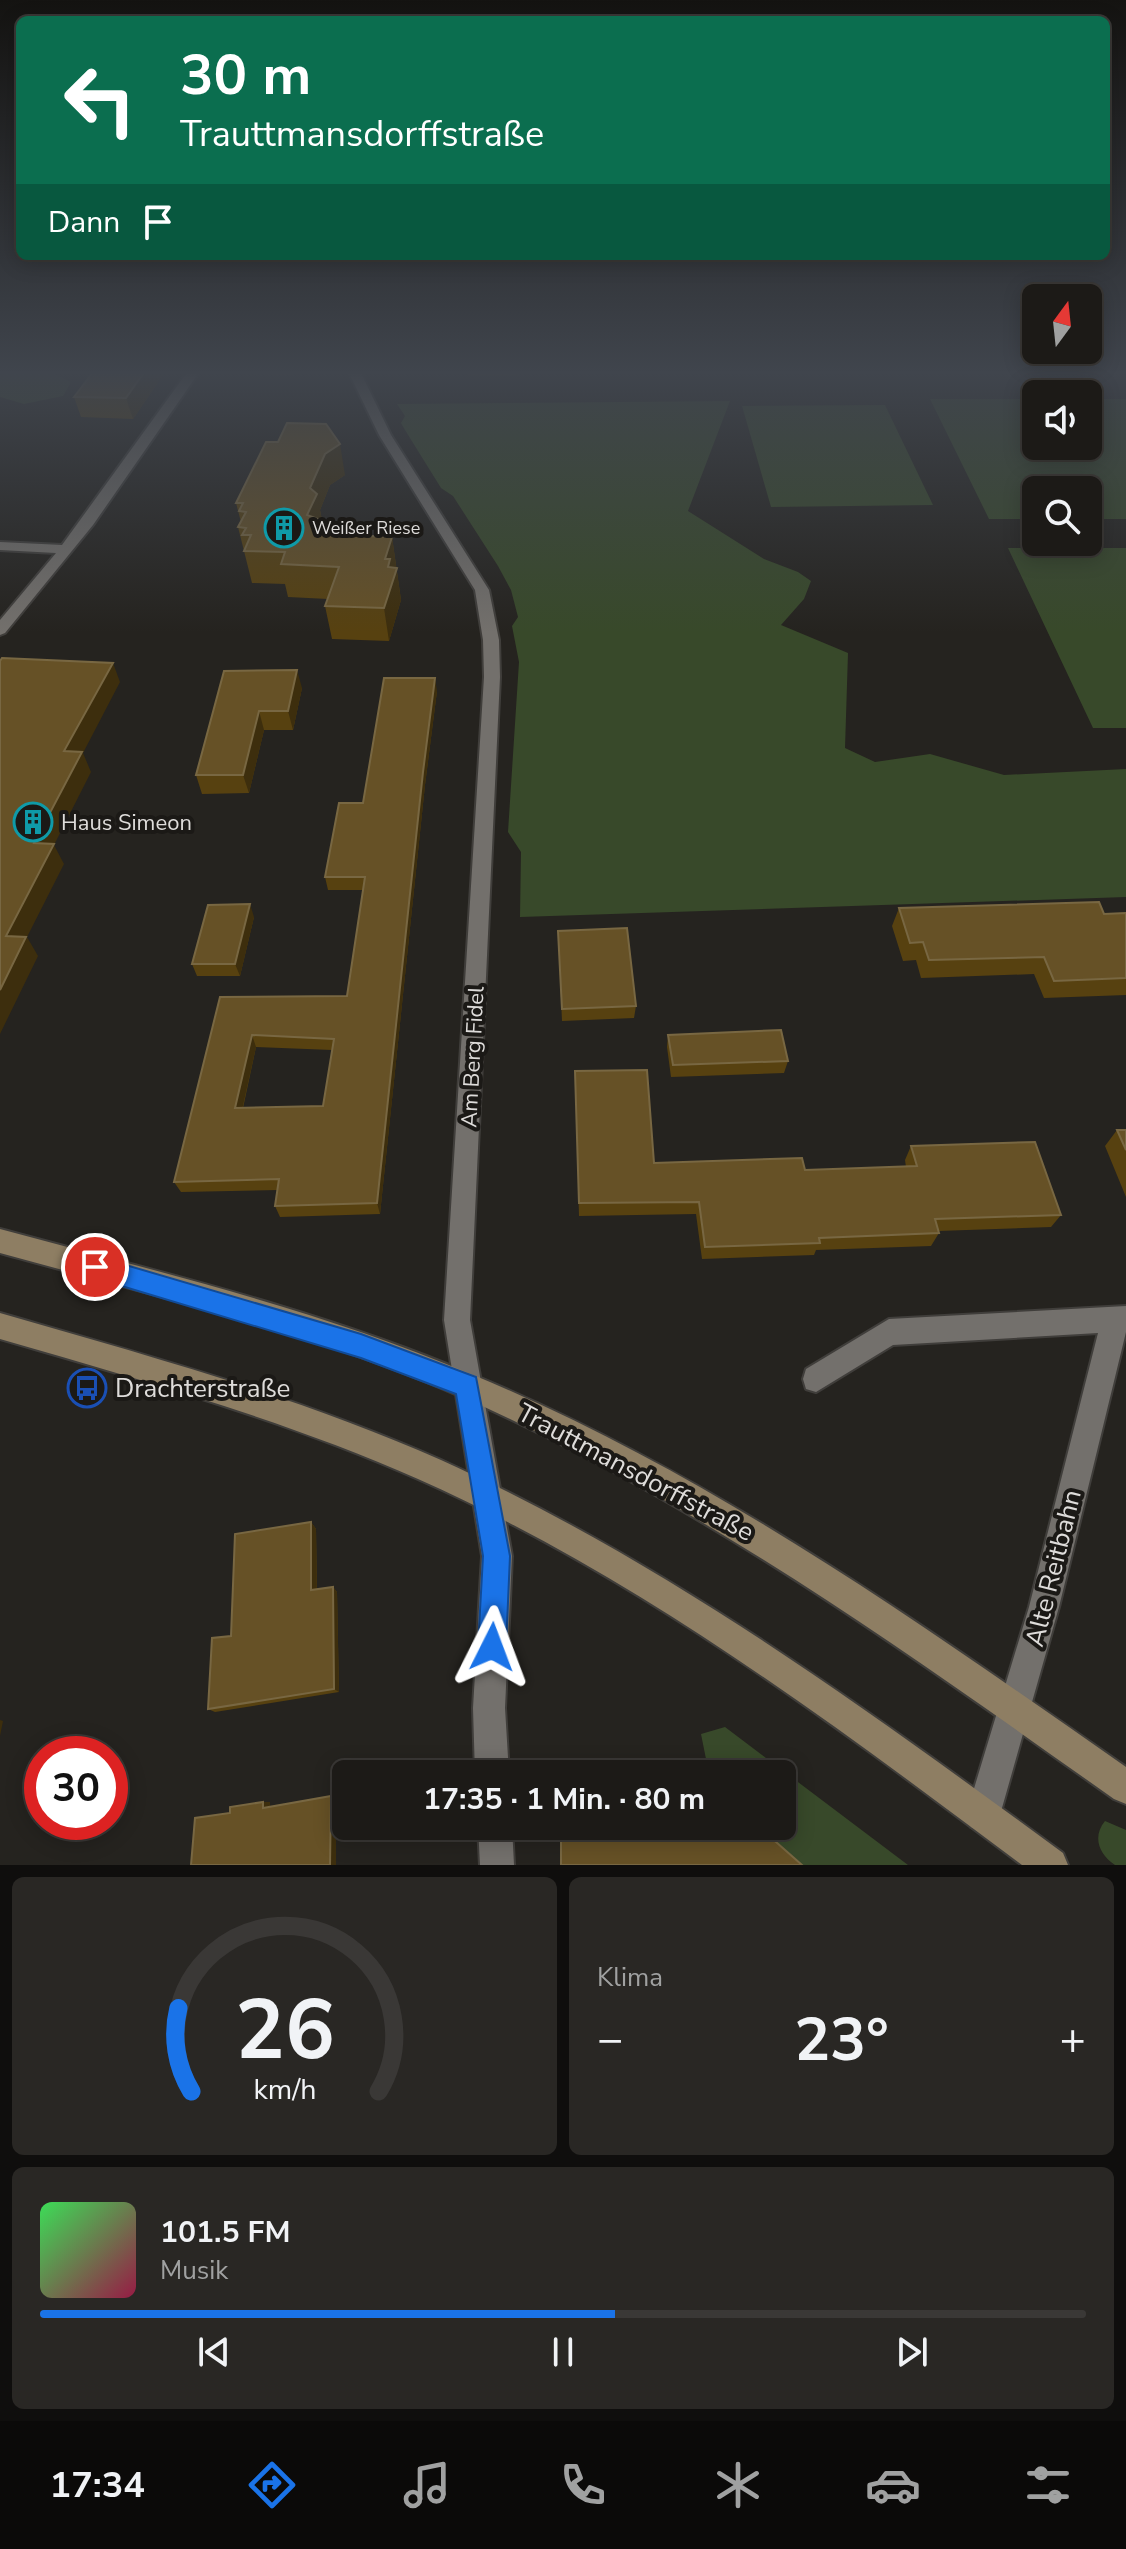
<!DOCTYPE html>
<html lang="de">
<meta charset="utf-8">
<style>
:root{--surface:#1c1a17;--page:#292724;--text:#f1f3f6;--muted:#a0a1a1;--line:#3a3836;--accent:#1a73e8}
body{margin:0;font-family:"Nunito Sans",sans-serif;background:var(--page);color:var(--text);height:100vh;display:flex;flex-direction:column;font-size:30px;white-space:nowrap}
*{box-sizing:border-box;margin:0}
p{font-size:26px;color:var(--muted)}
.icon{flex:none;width:44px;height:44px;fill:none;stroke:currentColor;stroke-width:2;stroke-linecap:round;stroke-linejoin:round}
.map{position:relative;height:1865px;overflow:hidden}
.drawer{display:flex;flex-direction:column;gap:12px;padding:12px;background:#0f0e0d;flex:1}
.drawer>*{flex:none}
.banner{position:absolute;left:16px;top:16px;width:1094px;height:244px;border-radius:12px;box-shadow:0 4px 20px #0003,0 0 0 2px var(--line);background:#0b6e4f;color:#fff;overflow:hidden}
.needle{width:52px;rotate:15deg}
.controls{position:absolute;left:1022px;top:284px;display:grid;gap:16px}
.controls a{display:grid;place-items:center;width:80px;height:80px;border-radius:12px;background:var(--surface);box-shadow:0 4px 20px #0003,0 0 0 2px var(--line);font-size:40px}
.speed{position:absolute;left:24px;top:1736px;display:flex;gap:16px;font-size:40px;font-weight:700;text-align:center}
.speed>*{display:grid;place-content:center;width:104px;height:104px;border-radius:50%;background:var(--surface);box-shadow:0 4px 20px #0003,0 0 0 2px var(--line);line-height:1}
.speed .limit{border:12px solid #d22;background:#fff;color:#111}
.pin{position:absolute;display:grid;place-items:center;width:68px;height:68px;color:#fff;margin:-34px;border:4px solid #fff;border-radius:50%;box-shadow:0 2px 8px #0007}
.me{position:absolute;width:88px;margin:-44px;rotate:3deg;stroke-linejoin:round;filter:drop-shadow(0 0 6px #0008)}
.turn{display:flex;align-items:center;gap:28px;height:168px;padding:0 32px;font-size:36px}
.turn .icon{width:104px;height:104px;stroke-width:2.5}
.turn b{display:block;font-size:56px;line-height:68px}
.then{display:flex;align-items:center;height:76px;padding:0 32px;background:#0003;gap:16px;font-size:30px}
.big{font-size:60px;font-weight:700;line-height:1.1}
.drawer .widget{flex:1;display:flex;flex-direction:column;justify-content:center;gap:12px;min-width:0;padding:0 28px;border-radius:12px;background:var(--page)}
.drawer .dial{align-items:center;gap:0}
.dial svg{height:208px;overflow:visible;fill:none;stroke:var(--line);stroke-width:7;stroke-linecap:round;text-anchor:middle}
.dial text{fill:var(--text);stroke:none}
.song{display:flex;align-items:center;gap:24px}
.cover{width:96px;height:96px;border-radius:12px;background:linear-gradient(135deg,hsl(130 70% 55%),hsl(340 70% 35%))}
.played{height:8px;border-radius:4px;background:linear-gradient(90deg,var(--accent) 55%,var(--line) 55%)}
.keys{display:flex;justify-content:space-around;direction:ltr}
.heat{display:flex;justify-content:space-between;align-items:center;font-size:44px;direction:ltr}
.drawer .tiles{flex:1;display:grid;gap:12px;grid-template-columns:1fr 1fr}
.widget:last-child{grid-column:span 2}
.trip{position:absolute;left:332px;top:1760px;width:464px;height:80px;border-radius:12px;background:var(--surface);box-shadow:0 4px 20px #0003,0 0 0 2px var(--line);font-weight:700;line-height:80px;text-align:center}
.menu{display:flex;height:128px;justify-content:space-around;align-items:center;background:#0b0a09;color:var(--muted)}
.menu .icon{width:56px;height:56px}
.menu .current{color:var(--accent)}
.menu b{font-size:36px;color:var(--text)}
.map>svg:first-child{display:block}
</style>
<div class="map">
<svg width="1126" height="1865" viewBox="0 0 1126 1865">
<rect width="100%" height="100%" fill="#25231f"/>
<path fill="#38492a" d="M 48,371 L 71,382 L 63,396 L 24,404 L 0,397 L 0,372 Z
M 930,399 L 1036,399 L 1036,446 L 1088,446 L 1088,399 L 1126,399 L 1126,519 L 1088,519 L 1088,490 L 1036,490 L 1036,519 L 989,519 Z
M 730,401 L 688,511 L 764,559 L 798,572 L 811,581 L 804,599 L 781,625 L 848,653 L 845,748 L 875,762 L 930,754 L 1004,775 L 1126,769 L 1126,897 L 520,917 L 521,852 L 508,832 L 519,662 L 512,626 L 518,617 L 511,590 L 498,566 L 453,496 L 441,488 L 405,430 L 401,423 L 405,416 L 397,404 Z
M 885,405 L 933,505 L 771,507 L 742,406 Z
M 1008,548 L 1126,548 L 1126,728 L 1093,728 Z
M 725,1727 L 908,1865 L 789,1865 L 747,1826 L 782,1826 L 782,1774 L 709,1774 L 701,1734 Z
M 1105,1821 L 1126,1830 L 1126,1865 L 1115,1865 C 1099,1854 1092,1837 1105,1821 Z"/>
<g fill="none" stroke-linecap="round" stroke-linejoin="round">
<g stroke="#403e3b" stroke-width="4">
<path id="street" d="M 188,371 L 200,371 L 93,525 L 5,633 L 0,635 L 0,620 L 56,553 L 0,550 L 0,542 L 62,545 Z
M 348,371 L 360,371 L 391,435 L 489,590 L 499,640 L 500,677 L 470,1320 L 512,1556 L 505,1708 L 509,1774 L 475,1774 L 473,1708 L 482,1556 L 444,1320 L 484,677 L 483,640 L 475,590 L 379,435 Z
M 1126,1306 L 1126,1332 L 1059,1607 L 1000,1815 L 995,1827 L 983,1832 L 971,1827 L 966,1815 L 1029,1607 L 1098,1333 L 893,1345 L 816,1392 L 806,1389 L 803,1379 L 806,1369 L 889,1319 Z
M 478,1826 L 512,1826 L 514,1865 L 480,1865 Z"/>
</g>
<g stroke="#403e3b" stroke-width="4">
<path id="secondary" d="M 0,1229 C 159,1272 320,1310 471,1374 C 708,1472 917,1621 1126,1767 L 1126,1804 L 1114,1799 C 905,1651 697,1501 462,1397 C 315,1332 155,1296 0,1253 Z
M 0,1313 C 149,1356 299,1397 441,1460 C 666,1562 865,1708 1063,1853 L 1068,1865 L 1022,1865 C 831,1722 637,1576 418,1479 C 283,1419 141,1380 0,1339 Z"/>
</g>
<use href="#street" fill="#73706c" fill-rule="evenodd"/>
<use href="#secondary" fill="#8e7e63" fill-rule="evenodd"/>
</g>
<path fill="#574110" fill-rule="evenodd" d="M 94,371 L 170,371 L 165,372 L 133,419 L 81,417 L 74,397 Z
M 202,371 L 294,371 L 293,375 L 202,373 Z
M 469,371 L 519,371 L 519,376 L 469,376 Z
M 345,475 L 330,485 L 320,510 L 322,520 L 346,535 L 392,537 L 401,600 L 389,641 L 332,639 L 325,606 L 328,599 L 288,597 L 285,584 L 252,583 L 238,527 L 241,522 L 236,503 Z
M 224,671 L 302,688 L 293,730 L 264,730 L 249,793 L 202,794 L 196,775 Z
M 437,691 L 425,785 L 380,1214 L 280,1217 L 275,1206 L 278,1190 L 181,1192 L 174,1182 L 220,997 L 347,996 L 363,890 L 328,890 L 325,877 L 363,803 ZM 256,1047 L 332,1050 L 323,1106 L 243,1108 Z
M 899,908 L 1104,914 L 1126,913 L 1126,995 L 1044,998 L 1034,974 L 921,978 L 916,960 L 903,961 L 892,926 Z
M 254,917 L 240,976 L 197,976 L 192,964 Z
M 558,931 L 636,1006 L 634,1018 L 562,1021 Z
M 668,1035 L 788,1061 L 784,1073 L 671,1077 L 667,1047 Z
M 575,1071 L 654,1163 L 805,1170 L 906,1167 L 905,1160 L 911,1146 L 1061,1215 L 1051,1227 L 938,1231 L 939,1233 L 931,1246 L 816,1250 L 814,1255 L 702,1259 L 696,1214 L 579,1216 Z
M 1117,1130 L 1126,1130 L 1126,1197 L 1105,1146 Z
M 311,1522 L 316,1529 L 317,1589 L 333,1587 L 337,1592 L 339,1692 L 215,1712 L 208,1709 L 231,1636 Z"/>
<path fill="#3d2e0d" d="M 145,371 L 170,371 L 165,372 L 133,419 L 126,398 Z
M 340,444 L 345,475 L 330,485 L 320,510 L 323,526 L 307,515 L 310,488 L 325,454 Z
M 392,537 L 401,600 L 389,641 L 384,608 L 385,559 Z
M 113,663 L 120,682 L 83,753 L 91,772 L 54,845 L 64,864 L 27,937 L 38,956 L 0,1034 L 0,990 L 6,936 L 34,843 L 64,751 Z
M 297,670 L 302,688 L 293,730 L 288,711 Z
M 435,678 L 437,691 L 425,785 L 380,1214 L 377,1203 L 423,772 Z
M 259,711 L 264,730 L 249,793 L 243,775 Z
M 250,904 L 254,917 L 240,976 L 235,964 Z
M 252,1035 L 256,1047 L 240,1119 L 235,1108 Z
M 311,1522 L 316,1529 L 317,1595 L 311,1590 Z
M 333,1587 L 337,1592 L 339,1692 L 334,1689 Z
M 0,1720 L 3,1721 L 0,1736 Z
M 331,1796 L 336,1797 L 336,1865 L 330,1865 Z
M 263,1802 L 270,1802 L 270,1808 L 263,1808 Z"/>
<path fill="#665126" stroke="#786742" stroke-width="2" fill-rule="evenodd" d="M 94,371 L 145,371 L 126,398 L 74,397 Z
M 287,423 L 326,424 L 340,444 L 325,454 L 310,488 L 317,494 L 307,515 L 342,528 L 346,535 L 392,537 L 385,559 L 390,559 L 388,567 L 397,568 L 384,608 L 325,606 L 339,567 L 281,564 L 285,552 L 244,551 L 251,535 L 242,535 L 246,528 L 238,527 L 246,512 L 239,511 L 243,503 L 236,503 L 266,442 L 278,442 Z
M 2,658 L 113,663 L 64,751 L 82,752 L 34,843 L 54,844 L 6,936 L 26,937 L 0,990 L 0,661 Z
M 297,670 L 288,711 L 259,711 L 243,775 L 196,775 L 224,671 Z
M 384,678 L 435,678 L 423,772 L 377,1203 L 275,1206 L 279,1179 L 174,1182 L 220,997 L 347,996 L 365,877 L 325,877 L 339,803 L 363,803 ZM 252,1035 L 334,1039 L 323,1106 L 235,1108 Z
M 1099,902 L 1104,914 L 1126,913 L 1126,978 L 1054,981 L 1044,957 L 929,960 L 923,942 L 910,943 L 899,908 Z
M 250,904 L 235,964 L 192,964 L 208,905 Z
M 627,928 L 636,1006 L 562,1009 L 558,931 Z
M 781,1030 L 788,1061 L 673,1065 L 668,1035 Z
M 647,1070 L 654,1163 L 802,1158 L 805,1170 L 917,1166 L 911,1146 L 1035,1142 L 1061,1215 L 935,1219 L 939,1233 L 819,1238 L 820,1243 L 705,1247 L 699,1202 L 579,1203 L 575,1071 Z
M 1117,1130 L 1126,1130 L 1126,1150 Z
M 311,1522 L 311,1590 L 333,1587 L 334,1689 L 208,1709 L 212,1638 L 231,1636 L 235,1534 Z
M 331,1796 L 330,1865 L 191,1865 L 195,1818 L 230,1813 L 230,1807 L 263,1802 L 263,1808 Z
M 561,1826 L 758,1826 L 802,1865 L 561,1865 Z"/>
<linearGradient id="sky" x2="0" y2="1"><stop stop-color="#141311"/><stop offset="0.59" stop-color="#40454d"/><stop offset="1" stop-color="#40454d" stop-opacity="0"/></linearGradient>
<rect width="1126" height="632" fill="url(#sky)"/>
<path fill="#1a73e8" stroke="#114b97" stroke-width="2" d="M 95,1256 L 361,1334 L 476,1377 L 510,1556 L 506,1647 L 502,1657 L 492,1662 L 482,1657 L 478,1647 L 483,1556 L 456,1394 L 361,1358 L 95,1278 L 87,1275 L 84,1267 L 87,1259 Z"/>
<defs>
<g id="building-ring" transform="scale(2)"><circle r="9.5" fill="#1b1916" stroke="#0f9aa8" stroke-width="1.5"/><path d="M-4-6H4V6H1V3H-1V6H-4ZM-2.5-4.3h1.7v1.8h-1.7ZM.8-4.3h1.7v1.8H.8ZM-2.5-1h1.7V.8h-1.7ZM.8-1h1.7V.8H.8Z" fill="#0f9aa8"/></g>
<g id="bus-ring" transform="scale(2)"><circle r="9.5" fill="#1b1916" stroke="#1a4fb4" stroke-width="1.5"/><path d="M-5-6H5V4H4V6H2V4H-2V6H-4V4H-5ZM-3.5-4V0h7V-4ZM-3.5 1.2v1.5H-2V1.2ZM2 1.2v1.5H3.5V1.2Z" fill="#1a4fb4"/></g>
</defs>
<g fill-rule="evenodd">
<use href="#building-ring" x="284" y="528"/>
<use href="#building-ring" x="33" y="822"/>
<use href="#bus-ring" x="87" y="1388"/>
</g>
<g text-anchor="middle" stroke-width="8" stroke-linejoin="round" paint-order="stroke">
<g font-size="18" fill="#dedcda" stroke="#1b1916" text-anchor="start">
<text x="312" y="534">Weißer Riese</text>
</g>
<g font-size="22" fill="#dedcda" stroke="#1b1916" text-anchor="start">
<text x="61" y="830">Haus Simeon</text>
</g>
<g font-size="22" fill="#dedcda" stroke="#1b1916">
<text transform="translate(472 1057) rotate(-87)" y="8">Am Berg Fidel</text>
</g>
<g font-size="26" fill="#dedcda" stroke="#1b1916" text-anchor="start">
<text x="115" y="1397">Drachterstraße</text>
</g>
<g font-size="26" fill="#dedcda" stroke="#1b1916">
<text transform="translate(636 1472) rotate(28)" y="9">Trauttmansdorffstraße</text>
<text transform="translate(1053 1568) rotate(-76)" y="9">Alte Reitbahn</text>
</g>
</g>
</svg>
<div class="controls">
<a><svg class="needle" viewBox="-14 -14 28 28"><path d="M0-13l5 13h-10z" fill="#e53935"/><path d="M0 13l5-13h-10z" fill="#a0a1a1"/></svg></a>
<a><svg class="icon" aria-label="sound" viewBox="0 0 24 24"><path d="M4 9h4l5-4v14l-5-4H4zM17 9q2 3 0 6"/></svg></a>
<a><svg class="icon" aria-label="search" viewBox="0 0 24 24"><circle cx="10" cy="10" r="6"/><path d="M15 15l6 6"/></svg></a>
</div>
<div class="speed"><div class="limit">30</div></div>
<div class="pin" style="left:95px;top:1267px;background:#d93025"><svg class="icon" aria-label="arrive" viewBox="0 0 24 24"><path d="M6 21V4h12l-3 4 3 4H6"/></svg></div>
<svg class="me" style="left:492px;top:1647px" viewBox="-20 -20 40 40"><path d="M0-17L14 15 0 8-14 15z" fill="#1a73e8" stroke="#fff" stroke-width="4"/></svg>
<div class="trip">17:35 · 1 Min. · 80 m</div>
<div class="banner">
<div class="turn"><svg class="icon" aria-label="left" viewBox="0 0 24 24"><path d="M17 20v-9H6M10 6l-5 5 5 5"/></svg><div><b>30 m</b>Trauttmansdorffstraße</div></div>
<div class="then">Dann<svg class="icon" aria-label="arrive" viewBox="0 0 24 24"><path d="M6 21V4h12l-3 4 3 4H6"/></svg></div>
</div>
</div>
<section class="drawer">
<div class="tiles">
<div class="widget dial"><svg viewBox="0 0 100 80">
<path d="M14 69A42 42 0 1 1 86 69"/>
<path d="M14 69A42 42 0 0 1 9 37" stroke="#1a73e8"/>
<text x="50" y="56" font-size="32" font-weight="700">26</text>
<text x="50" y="72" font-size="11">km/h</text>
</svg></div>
<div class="widget"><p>Klima</p>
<div class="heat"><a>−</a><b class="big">23°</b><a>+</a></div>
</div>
<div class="widget">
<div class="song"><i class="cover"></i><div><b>101.5 FM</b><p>Musik</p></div></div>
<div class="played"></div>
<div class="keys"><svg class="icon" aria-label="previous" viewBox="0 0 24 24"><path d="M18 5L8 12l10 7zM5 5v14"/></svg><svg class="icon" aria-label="pause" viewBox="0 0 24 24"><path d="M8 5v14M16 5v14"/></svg><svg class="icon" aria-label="next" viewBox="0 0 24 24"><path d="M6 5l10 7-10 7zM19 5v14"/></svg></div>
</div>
</div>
</section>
<nav class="menu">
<b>17:34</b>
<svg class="icon current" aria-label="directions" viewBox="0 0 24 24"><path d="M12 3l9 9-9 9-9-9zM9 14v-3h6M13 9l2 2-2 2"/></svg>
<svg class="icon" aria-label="music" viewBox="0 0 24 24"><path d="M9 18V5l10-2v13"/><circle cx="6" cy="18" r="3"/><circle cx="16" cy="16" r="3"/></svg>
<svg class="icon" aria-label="phone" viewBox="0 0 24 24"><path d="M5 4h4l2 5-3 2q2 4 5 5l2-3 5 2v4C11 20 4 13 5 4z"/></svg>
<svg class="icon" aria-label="climate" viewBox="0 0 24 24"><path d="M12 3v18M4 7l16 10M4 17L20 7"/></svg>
<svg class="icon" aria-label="car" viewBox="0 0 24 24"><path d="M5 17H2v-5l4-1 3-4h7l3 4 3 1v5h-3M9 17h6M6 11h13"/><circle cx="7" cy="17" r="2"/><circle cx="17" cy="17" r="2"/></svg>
<svg class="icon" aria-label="filters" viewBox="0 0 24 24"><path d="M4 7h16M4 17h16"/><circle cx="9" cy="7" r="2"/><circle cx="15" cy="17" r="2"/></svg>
</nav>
